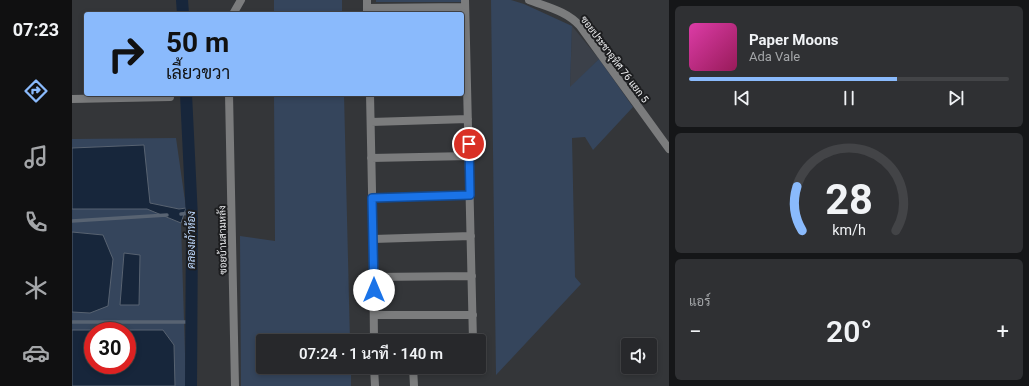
<!DOCTYPE html>
<html lang="th">
<meta charset="utf-8">
<style>
:root{--surface:#27282b;--page:#2f3033;--text:#f1f3f6;--muted:#a4a6a9;--line:#434447;--accent:#8abafc}
body{margin:0;font-family:Roboto,Sarabun,sans-serif;background:var(--page);color:var(--text);height:100vh;display:flex;flex-direction:column;font-size:15px;white-space:nowrap}
*{box-sizing:border-box;margin:0}
p{font-size:13px;color:var(--muted)}
.icon{flex:none;width:22px;height:22px;fill:none;stroke:currentColor;stroke-width:2;stroke-linecap:round;stroke-linejoin:round}
.map{position:relative;flex:1;overflow:hidden}
.details{display:flex;flex-direction:column;gap:6px;padding:6px;background:#151618;width:360px}
.details>*{flex:none}
.banner{position:absolute;left:12px;top:12px;width:380px;height:84px;border-radius:4px;box-shadow:0 2px 6px #0003,0 0 0 1px var(--line);background:#8abafc;color:#111;overflow:hidden}
.fabs{position:absolute;left:549px;top:338px;display:grid;gap:8px}
.fabs a{display:grid;place-items:center;width:36px;height:36px;border-radius:4px;background:var(--surface);box-shadow:0 2px 6px #0003,0 0 0 1px var(--line);font-size:20px}
.speed{position:absolute;left:12px;top:322px;display:flex;gap:8px;font-size:20px;font-weight:700;text-align:center}
.speed>*{display:grid;place-content:center;width:52px;height:52px;border-radius:50%;background:var(--surface);box-shadow:0 2px 6px #0003,0 0 0 1px var(--line);line-height:1}
.speed .limit{border:6px solid #d22;background:#fff;color:#111}
.pin{position:absolute;display:grid;place-items:center;width:34px;height:34px;color:#fff;margin:-17px;border:2px solid #fff;border-radius:50%;box-shadow:0 1px 4px #0007}
.me{position:absolute;width:44px;margin:-22px;rotate:0deg;stroke-linejoin:round;filter:drop-shadow(0 0 3px #0008)}
.turn{display:flex;align-items:center;gap:14px;height:84px;padding:0 16px;font-size:18px}
.turn .icon{width:52px;height:52px;stroke-width:2.5}
.turn b{display:block;font-size:28px;line-height:34px}
.big{font-size:30px;font-weight:600;line-height:1.1}
.details .tile{flex:1;display:flex;flex-direction:column;justify-content:center;gap:6px;min-width:0;padding:0 14px;border-radius:6px;background:var(--page)}
.details .dial{align-items:center;gap:0}
.dial svg{height:104px;overflow:visible;fill:none;stroke:var(--line);stroke-width:7;stroke-linecap:round;text-anchor:middle}
.dial text{fill:var(--text);stroke:none}
.song{display:flex;align-items:center;gap:12px}
.cover{width:48px;height:48px;border-radius:6px;background:linear-gradient(135deg,hsl(320 70% 55%),hsl(330 70% 35%))}
.played{height:4px;border-radius:2px;background:linear-gradient(90deg,var(--accent) 65%,var(--line) 65%)}
.keys{display:flex;justify-content:space-around;direction:ltr}
.heat{display:flex;justify-content:space-between;align-items:center;font-size:22px;direction:ltr}
.trip{position:absolute;left:184px;top:334px;width:230px;height:40px;border-radius:4px;background:var(--surface);box-shadow:0 2px 6px #0003,0 0 0 1px var(--line);font-weight:600;line-height:40px;text-align:center}
main{display:flex;flex:1;min-height:0}
.dock{display:flex;flex-direction:column;width:72px;justify-content:space-around;align-items:center;background:#101011;color:var(--muted)}
.dock .icon{width:28px;height:28px}
.dock .selected{color:var(--accent)}
.dock b{font-size:18px;color:var(--text)}
.map>svg:first-child{display:block}
</style>
<main>
<nav class="dock">
<b>07:23</b>
<svg class="icon selected" aria-label="directions" viewBox="0 0 24 24"><path d="M12 3l9 9-9 9-9-9zM9 14v-3h6M13 9l2 2-2 2"/></svg>
<svg class="icon" aria-label="music" viewBox="0 0 24 24"><path d="M9 18V5l10-2v13"/><circle cx="6" cy="18" r="3"/><circle cx="16" cy="16" r="3"/></svg>
<svg class="icon" aria-label="phone" viewBox="0 0 24 24"><path d="M5 4h4l2 5-3 2q2 4 5 5l2-3 5 2v4C11 20 4 13 5 4z"/></svg>
<svg class="icon" aria-label="climate" viewBox="0 0 24 24"><path d="M12 3v18M4 7l16 10M4 17L20 7"/></svg>
<svg class="icon" aria-label="car" viewBox="0 0 24 24"><path d="M5 17H2v-5l4-1 3-4h7l3 4 3 1v5h-3M9 17h6M6 11h13"/><circle cx="7" cy="17" r="2"/><circle cx="17" cy="17" r="2"/></svg>
</nav>
<div class="map">
<svg width="597" height="386" viewBox="0 0 597 386">
<rect width="100%" height="100%" fill="#343639"/>
<path fill="#3b4049" d="M 500,26 L 527,59 L 498,88 Z"/>
<path fill="#35455c" fill-rule="evenodd" d="M 202,0 L 270,0 L 270,14 L 202,14 Z
M 304,0 L 390,0 L 390,2 L 304,2 Z
M 419,0 L 439,0 L 452,4 L 500,26 L 498,87 L 527,59 L 561,107 L 521,150 L 513,137 L 500,138 L 503,277 L 509,284 L 424,375 Z
M 202,94 L 272,94 L 278,341 L 191,341 L 191,367 L 279,367 L 279,386 L 169,386 L 168,236 L 203,241 Z
M 104,138 L 114,208 L 107,209 L 78,203 L 71,145 L 0,148 L 0,139 Z
M 0,209 L 75,209 L 109,223 L 114,386 L 103,386 L 102,345 L 91,330 L 0,330 L 0,312 L 18,313 L 31,235 L 0,232 ZM 52,253 L 68,255 L 67,304 L 48,305 Z"/>
<path fill="#17263b" stroke="#586372" fill-rule="evenodd" d="M 72,145 L 78,203 L 107,209 L 114,208 L 109,223 L 75,209 L 0,209 L 0,148 Z
M 0,232 L 31,235 L 41,259 L 36,306 L 18,313 L 0,312 Z
M 52,253 L 68,255 L 67,305 L 48,305 Z
M 0,330 L 91,330 L 102,345 L 103,386 L 0,386 ZM 21,331 L 55,331 L 55,365 L 21,365 Z"/>
<g fill="none" stroke-linecap="round" stroke-linejoin="round">
<path stroke="#586372" stroke-width="3.5" d="M 109,214 L 119,213
M 0,221 L 95,215
M 0,322 L 119,322"/>
<path stroke="#17263b" stroke-width="12" d="M 110,0 L 111,14
M 114,94 L 120,218 L 119,386"/>
<path stroke="#7b7c7d" stroke-width="8" d="M 295,0 L 295,14
M 393,0 L 401,341
M 457,0 C 475,7 495,11 508,26 L 597,149
M 295,8 L 393,7
M 161,14 L 169,0
M 157,94 L 163,386
M 298,94 L 301,239 L 302,341
M 0,99 L 98,97
M 299,122 L 396,119
M 299,158 L 397,156
M 300,198 L 398,195
M 301,239 L 399,236
M 302,277 L 400,276
M 302,315 L 401,315
M 302,367 L 303,386
M 341,367 L 342,386"/>
</g>
<g fill="none" stroke-linecap="round" stroke-linejoin="round">
<g stroke="#114b97" stroke-width="10">
<path id="route" d="M 302,290 L 300,198 L 398,195 L 397,144"/>
</g>
<use href="#route" stroke="#1a73e8" stroke-width="7"/>
</g>
<g text-anchor="middle" stroke-width="4" stroke-linejoin="round" paint-order="stroke">
<g font-size="10" fill="#eff0f2" stroke="#1c1d1f">
<text transform="translate(543 59) rotate(53)" y="4">ซอยประชาอุทิศ 76 แยก 5</text>
<text transform="translate(150 240) rotate(-91)" y="4">ซอยบ้านสามหลัง</text>
</g>
<g font-size="11" font-style="italic" fill="#bed9fe" stroke="#1c1d1f">
<text transform="translate(119 240) rotate(-90)" y="4">คลองเก้าห้อง</text>
</g>
</g>
</svg>
<div class="fabs">
<a><svg class="icon" aria-label="sound" viewBox="0 0 24 24"><path d="M4 9h4l5-4v14l-5-4H4zM17 9q2 3 0 6"/></svg></a>
</div>
<div class="speed"><div class="limit">30</div></div>
<div class="pin" style="left:397px;top:144px;background:#d93025"><svg class="icon" aria-label="arrive" viewBox="0 0 24 24"><path d="M6 21V4h12l-3 4 3 4H6"/></svg></div>
<svg class="me" style="left:302px;top:290px" viewBox="-20 -20 40 40"><circle r="19" fill="#fff"/><path d="M0-13L10 11 0 6-10 11z" fill="#1a73e8"/></svg>
<div class="trip">07:24 · 1 นาที · 140 m</div>
<div class="banner">
<div class="turn"><svg class="icon" aria-label="right" viewBox="0 0 24 24"><path d="M7 20v-9h11M14 6l5 5-5 5"/></svg><div><b>50 m</b>เลี้ยวขวา</div></div>
</div>
</div>
<section class="details">
<div class="tile">
<div class="song"><i class="cover"></i><div><b>Paper Moons</b><p>Ada Vale</p></div></div>
<div class="played"></div>
<div class="keys"><svg class="icon" aria-label="previous" viewBox="0 0 24 24"><path d="M18 5L8 12l10 7zM5 5v14"/></svg><svg class="icon" aria-label="pause" viewBox="0 0 24 24"><path d="M8 5v14M16 5v14"/></svg><svg class="icon" aria-label="next" viewBox="0 0 24 24"><path d="M6 5l10 7-10 7zM19 5v14"/></svg></div>
</div>
<div class="tile dial"><svg viewBox="0 0 100 80">
<path d="M14 69A42 42 0 1 1 86 69"/>
<path d="M14 69A42 42 0 0 1 10 35" stroke="#8abafc"/>
<text x="50" y="56" font-size="32" font-weight="700">28</text>
<text x="50" y="72" font-size="11">km/h</text>
</svg></div>
<div class="tile"><p>แอร์</p>
<div class="heat"><a>−</a><b class="big">20°</b><a>+</a></div>
</div>
</section>
</main>
